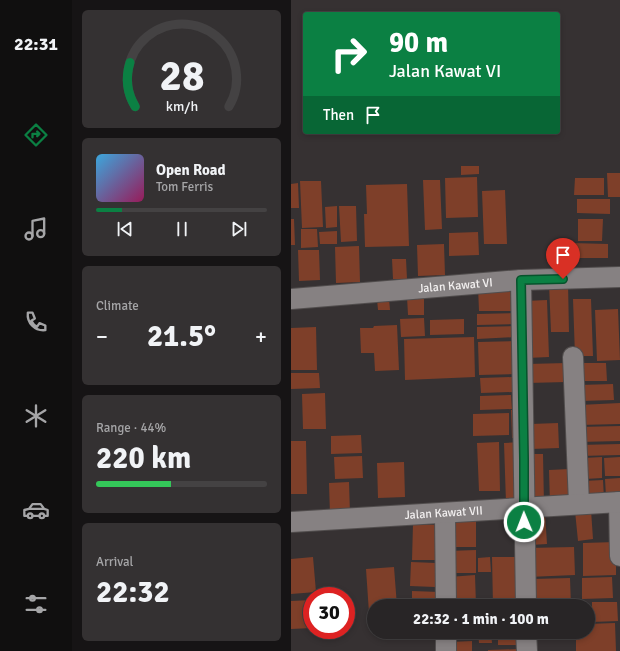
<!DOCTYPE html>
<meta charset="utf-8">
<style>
:root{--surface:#282526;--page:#343132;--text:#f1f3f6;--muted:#a5a5a7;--line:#444243;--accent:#0b8043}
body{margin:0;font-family:Signika,sans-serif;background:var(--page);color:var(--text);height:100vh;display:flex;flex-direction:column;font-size:15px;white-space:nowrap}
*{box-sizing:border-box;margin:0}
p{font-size:13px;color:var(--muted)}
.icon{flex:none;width:22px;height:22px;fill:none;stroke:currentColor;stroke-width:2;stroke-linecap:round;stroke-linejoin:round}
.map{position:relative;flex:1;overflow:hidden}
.sheet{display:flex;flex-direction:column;gap:10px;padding:10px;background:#161415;width:219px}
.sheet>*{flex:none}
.top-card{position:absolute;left:12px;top:12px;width:257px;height:122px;border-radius:4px;box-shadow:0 2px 6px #0003,0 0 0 1px var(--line);background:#0b8043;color:#fff;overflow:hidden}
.speed{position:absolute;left:12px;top:587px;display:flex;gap:8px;font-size:20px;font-weight:700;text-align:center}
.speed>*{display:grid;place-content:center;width:52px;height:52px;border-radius:50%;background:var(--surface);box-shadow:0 2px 6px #0003,0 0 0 1px var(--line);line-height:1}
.speed .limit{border:6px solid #d22;background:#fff;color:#111}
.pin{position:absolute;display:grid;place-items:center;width:34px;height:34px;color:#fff;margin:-41px -17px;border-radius:50% 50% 50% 0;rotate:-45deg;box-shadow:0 0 4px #0007}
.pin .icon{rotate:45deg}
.me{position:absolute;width:44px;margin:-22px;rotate:359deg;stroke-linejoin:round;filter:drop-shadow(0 0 3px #0008)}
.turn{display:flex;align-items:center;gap:14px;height:84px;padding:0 20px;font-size:18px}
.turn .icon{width:52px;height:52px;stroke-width:2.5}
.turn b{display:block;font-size:28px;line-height:34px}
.then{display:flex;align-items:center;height:38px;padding:0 20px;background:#0003;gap:8px;font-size:15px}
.big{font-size:30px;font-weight:700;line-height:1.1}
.sheet .tile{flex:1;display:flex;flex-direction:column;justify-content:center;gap:6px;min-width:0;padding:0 14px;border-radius:6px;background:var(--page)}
.sheet .dial{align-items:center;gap:0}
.dial svg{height:104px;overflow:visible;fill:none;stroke:var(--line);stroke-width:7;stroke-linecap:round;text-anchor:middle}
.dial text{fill:var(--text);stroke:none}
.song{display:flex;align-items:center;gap:12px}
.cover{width:48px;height:48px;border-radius:6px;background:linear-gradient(135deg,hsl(200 70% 55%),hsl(330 70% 35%))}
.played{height:4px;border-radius:2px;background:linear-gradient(90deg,var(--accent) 15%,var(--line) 15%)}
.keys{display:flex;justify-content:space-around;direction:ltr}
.heat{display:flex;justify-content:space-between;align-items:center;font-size:22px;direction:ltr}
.charge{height:6px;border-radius:3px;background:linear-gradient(90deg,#34c759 44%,var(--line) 0)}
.trip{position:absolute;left:76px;top:599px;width:228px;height:40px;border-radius:20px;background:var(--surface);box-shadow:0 2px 6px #0003,0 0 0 1px var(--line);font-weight:700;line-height:40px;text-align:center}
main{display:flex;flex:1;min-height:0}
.dock{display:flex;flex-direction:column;width:72px;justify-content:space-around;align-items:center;background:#100f0f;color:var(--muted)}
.dock .icon{width:28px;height:28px}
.dock .current{color:var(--accent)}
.dock b{font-size:18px;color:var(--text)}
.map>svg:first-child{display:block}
</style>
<main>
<nav class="dock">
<b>22:31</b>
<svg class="icon current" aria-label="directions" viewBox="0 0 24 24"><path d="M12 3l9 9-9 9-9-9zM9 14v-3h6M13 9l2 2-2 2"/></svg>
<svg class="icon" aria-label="music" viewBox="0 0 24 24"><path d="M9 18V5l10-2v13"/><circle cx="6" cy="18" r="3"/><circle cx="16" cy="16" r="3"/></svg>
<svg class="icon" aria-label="phone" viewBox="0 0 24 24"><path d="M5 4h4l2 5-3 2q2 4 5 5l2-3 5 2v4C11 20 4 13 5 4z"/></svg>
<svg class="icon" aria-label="climate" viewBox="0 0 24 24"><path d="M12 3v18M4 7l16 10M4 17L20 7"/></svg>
<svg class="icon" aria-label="car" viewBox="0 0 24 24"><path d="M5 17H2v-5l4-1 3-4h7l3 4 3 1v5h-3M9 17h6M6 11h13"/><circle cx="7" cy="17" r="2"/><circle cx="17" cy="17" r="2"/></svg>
<svg class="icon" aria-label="filters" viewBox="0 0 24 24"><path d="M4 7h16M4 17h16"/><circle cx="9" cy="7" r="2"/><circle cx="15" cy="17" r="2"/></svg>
</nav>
<section class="sheet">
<div class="tile dial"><svg viewBox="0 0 100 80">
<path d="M14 69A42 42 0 1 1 86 69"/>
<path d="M14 69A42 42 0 0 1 10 35" stroke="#0b8043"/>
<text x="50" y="56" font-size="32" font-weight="700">28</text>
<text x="50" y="72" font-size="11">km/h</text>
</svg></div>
<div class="tile">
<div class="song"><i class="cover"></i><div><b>Open Road</b><p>Tom Ferris</p></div></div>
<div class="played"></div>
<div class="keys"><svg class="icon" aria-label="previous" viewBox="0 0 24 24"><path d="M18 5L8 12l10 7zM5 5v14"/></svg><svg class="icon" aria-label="pause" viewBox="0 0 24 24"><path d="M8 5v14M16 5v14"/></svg><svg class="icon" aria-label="next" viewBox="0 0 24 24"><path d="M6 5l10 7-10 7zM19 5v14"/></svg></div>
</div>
<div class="tile"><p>Climate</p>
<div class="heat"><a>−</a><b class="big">21.5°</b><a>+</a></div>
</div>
<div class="tile"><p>Range · 44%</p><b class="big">220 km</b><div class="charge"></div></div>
<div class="tile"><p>Arrival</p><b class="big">22:32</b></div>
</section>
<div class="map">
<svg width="329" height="651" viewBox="0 0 329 651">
<rect width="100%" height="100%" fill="#363132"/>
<path fill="#7e3f29" d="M 170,166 L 188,166 L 188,174 L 170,175 Z
M 316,173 L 329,173 L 329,197 L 317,197 Z
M 186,177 L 187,217 L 155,218 L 154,178 Z
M 284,178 L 313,178 L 313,195 L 283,195 Z
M 132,180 L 149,180 L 151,229 L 134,230 Z
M 9,181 L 30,181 L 32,227 L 11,228 Z
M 7,183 L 8,208 L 0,208 L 0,184 Z
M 116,184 L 118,246 L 74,247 L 73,214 L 76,214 L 75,185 Z
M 214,190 L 216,244 L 193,244 L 191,191 Z
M 286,199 L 319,199 L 319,214 L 286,213 Z
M 46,206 L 46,227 L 35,228 L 34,207 Z
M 48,206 L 65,206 L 66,241 L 50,242 Z
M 0,219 L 3,219 L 4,245 L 0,245 Z
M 287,219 L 312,219 L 311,241 L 287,241 Z
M 10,229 L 26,229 L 27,247 L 10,248 Z
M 46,231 L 46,244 L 29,244 L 28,232 Z
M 187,232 L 188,255 L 158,256 L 158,233 Z
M 279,243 L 317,244 L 317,258 L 279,258 Z
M 153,244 L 154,275 L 127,276 L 126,245 Z
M 68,246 L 69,282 L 45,283 L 44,247 Z
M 7,250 L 28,250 L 29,280 L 8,281 Z
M 101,259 L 115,259 L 116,279 L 102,279 Z
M 258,283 L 277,283 L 278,332 L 260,332 Z
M 220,286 L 221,311 L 188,311 L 187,287 Z
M 133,296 L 133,315 L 117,315 L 116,297 Z
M 86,299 L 98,299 L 99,310 L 87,310 Z
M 282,299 L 300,299 L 302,356 L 284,356 Z
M 256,300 L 258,357 L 236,358 L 234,301 Z
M 327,309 L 329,360 L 306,361 L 304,310 Z
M 225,313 L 226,324 L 186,325 L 186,314 Z
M 133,318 L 134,336 L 110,337 L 109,319 Z
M 173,319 L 173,334 L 139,335 L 139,320 Z
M 106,325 L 108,370 L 84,371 L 83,353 L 70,353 L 69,328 L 82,328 L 83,326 Z
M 225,326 L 225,337 L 186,339 L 186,327 Z
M 25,327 L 26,370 L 0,370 L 0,328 Z
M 183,337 L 184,377 L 114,380 L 113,339 Z
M 225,341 L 226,374 L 188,375 L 187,342 Z
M 276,363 L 276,382 L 236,383 L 236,364 Z
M 288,363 L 315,363 L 316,381 L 288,381 Z
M 0,373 L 28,373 L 29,388 L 0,389 Z
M 221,377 L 222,392 L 190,393 L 189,378 Z
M 322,384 L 323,400 L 289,401 L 288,385 Z
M 34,393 L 35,429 L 12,429 L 11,394 Z
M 220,395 L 221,409 L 189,410 L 189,396 Z
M 329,403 L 329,424 L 288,425 L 288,405 Z
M 220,410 L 230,410 L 231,438 L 221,438 Z
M 218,413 L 218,435 L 182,436 L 182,414 Z
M 267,423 L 268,448 L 240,449 L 240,424 Z
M 329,426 L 329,441 L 288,442 L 287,427 Z
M 70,435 L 71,453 L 40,454 L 40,436 Z
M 0,441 L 15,441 L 16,494 L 0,494 Z
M 208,442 L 209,491 L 188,491 L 186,443 Z
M 229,442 L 230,503 L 215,503 L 213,443 Z
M 329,444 L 329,455 L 289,456 L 288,445 Z
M 236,454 L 252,454 L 253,505 L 238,505 Z
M 71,456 L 72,478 L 44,479 L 43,457 Z
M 311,457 L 311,478 L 294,479 L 293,458 Z
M 329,457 L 329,476 L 314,476 L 313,458 Z
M 113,462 L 114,497 L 87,498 L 86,463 Z
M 279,469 L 280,504 L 259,504 L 258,470 Z
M 329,478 L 329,496 L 315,497 L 314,479 Z
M 312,480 L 313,498 L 293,499 L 292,481 Z
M 58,482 L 59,514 L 39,515 L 38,483 Z
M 300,510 L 302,539 L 287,541 L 284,511 Z
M 254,513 L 256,544 L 239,545 L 237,515 Z
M 185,521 L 185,547 L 157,547 L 157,522 Z
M 122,524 L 148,525 L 147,560 L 121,560 Z
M 325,542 L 325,575 L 292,576 L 292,543 Z
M 283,547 L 284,575 L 237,577 L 236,548 Z
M 185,550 L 185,573 L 158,573 L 157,551 Z
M 22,557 L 25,592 L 0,594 L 0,559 Z
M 199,557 L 200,572 L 187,572 L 187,558 Z
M 201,557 L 226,557 L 227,606 L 202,606 Z
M 120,562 L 145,563 L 144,587 L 119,586 Z
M 103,567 L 106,606 L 83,606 L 83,613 L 78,613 L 75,569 Z
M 184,575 L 185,605 L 159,606 L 158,577 Z
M 321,577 L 322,598 L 291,599 L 291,578 Z
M 279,578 L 280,606 L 242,606 L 241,579 Z
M 121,591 L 149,592 L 148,606 L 121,606 Z
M 21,600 L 21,628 L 0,629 L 0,601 Z
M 301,602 L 326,602 L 327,621 L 301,622 Z
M 324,623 L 325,651 L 285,651 L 285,632 L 297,632 L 297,624 Z
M 160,632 L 184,632 L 185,638 L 161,640 Z
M 187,632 L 200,632 L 201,643 L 188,643 Z
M 207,635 L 227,635 L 227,645 L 207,645 Z
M 181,641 L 181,651 L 159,651 L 159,642 Z
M 229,649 L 229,651 L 197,651 L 197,650 Z"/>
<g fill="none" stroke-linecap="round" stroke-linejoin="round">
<g stroke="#514d4d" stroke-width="22">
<g id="minor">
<path d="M 230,280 L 235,606"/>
<path id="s1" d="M 0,299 L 230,280 L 329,277"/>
<path d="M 282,357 L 288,504"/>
<path d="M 328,502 L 329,556"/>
<path d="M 154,514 L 155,606"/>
<path id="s2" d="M 0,522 L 329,502"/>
<path d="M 155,632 L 155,651"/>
<path d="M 235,632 L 236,651"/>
</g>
</g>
<use href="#minor" stroke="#868182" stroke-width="20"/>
</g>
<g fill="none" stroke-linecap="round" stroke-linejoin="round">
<g stroke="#07532c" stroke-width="10">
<path id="route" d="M 233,522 L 233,459 L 230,280 L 272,279"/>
</g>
<use href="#route" stroke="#0b8043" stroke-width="7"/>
</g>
<g text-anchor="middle" stroke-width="4" stroke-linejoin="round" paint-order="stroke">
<g font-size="12" fill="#f3f0f0" stroke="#1c1a1a">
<text dy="4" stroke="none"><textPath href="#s1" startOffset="165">Jalan Kawat VI</textPath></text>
<text dy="4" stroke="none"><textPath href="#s2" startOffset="153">Jalan Kawat VII</textPath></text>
</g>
</g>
</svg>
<div class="speed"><div class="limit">30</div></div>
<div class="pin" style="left:272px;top:279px;background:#d93025"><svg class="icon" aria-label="arrive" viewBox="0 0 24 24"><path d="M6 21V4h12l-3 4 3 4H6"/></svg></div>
<svg class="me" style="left:233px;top:522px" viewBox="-20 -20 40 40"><circle r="17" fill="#0b8043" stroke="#fff" stroke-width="3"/><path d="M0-11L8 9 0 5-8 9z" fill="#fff"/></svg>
<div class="trip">22:32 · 1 min · 100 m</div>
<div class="top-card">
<div class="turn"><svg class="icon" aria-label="right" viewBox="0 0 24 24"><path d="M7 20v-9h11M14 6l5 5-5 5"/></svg><div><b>90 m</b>Jalan Kawat VI</div></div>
<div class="then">Then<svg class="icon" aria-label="arrive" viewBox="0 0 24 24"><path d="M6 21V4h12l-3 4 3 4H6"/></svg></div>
</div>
</div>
</main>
